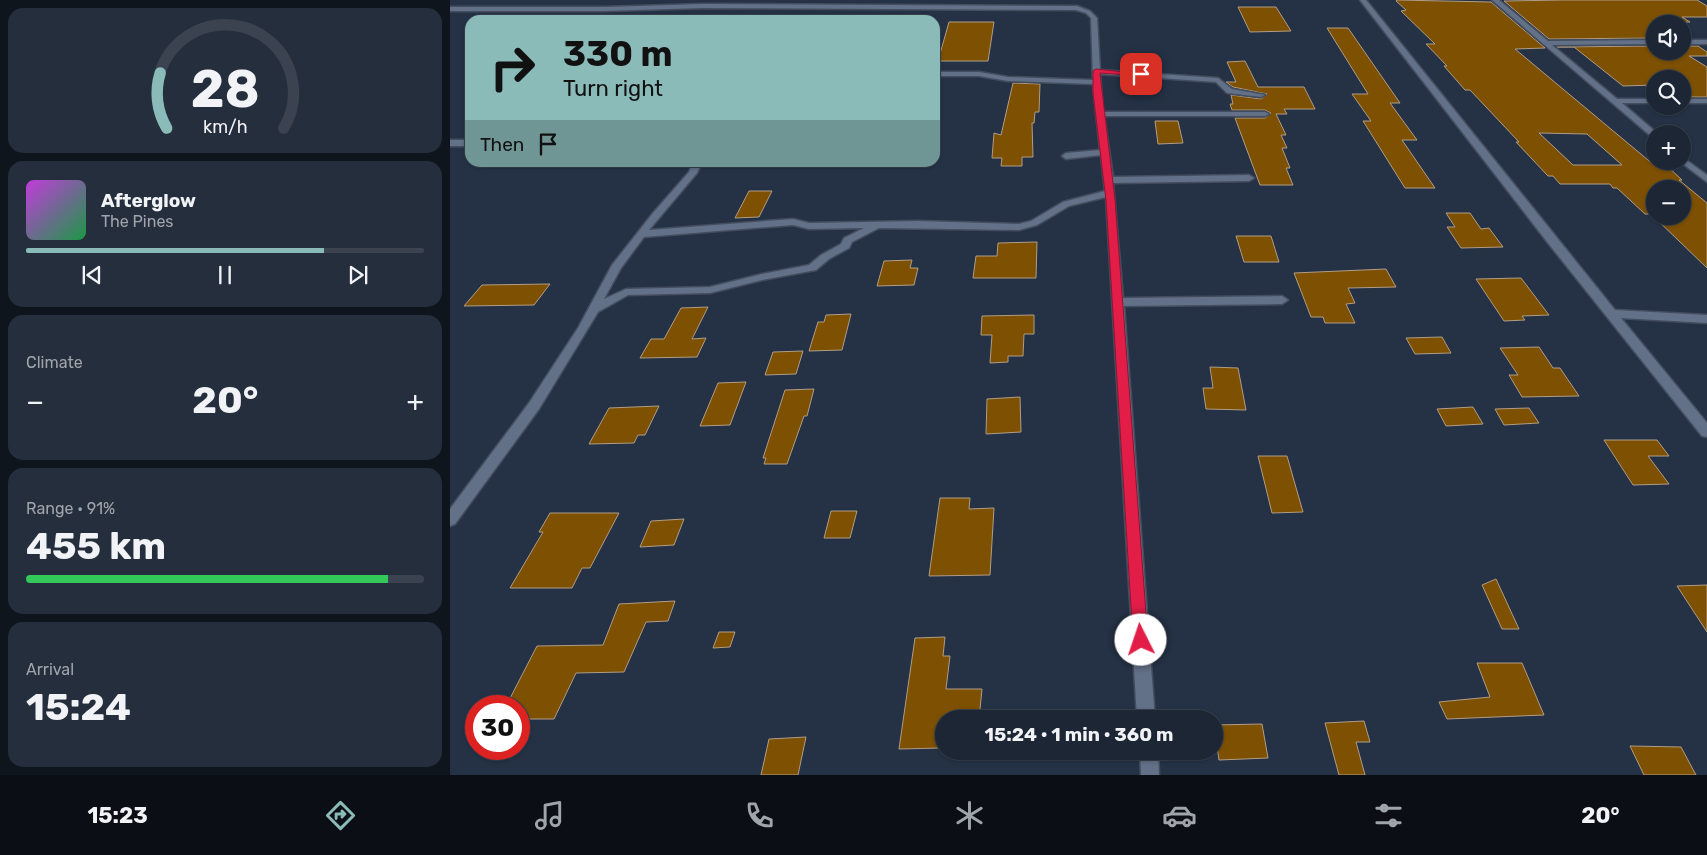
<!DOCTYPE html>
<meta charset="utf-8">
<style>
:root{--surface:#1c2634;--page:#252e3c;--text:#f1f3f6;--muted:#a0a5ac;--line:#3a434f;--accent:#8bbbb9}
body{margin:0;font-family:Rubik,sans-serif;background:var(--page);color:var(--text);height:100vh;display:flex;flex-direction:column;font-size:19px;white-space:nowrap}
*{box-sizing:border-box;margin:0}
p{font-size:16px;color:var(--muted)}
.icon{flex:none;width:28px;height:28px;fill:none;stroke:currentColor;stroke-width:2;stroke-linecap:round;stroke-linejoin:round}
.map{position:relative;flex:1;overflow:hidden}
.drawer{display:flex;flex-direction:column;gap:8px;padding:8px;background:#0f151d;width:450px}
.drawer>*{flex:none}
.hud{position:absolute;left:15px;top:15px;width:475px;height:152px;border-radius:15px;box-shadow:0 1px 4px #0004,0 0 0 1px var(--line);background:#8bbbb9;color:#111;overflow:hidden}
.controls{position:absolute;left:1196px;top:15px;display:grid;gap:10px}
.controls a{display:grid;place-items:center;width:45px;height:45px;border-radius:50%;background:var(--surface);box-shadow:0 1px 4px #0004,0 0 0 1px var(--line);font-size:25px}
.speed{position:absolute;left:15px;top:695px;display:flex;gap:10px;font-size:25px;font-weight:700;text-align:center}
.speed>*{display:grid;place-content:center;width:65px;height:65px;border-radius:50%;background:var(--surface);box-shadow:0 1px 4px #0004,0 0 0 1px var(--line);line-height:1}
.speed .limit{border:8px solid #d22;background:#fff;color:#111}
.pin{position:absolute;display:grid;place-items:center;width:42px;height:42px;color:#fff;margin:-21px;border-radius:10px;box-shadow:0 2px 8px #0006}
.me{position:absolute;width:55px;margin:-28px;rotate:356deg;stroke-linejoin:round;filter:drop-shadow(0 0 4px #0008)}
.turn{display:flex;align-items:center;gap:18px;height:105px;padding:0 15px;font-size:22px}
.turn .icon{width:65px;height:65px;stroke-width:2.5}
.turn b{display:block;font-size:35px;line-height:42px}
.then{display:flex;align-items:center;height:48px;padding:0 15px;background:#0003;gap:10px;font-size:19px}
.big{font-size:38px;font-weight:700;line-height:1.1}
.drawer .card{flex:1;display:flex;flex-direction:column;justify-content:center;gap:8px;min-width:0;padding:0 18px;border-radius:15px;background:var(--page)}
.drawer .dial{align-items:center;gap:0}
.dial svg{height:130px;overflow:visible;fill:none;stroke:var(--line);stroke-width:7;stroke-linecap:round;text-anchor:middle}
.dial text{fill:var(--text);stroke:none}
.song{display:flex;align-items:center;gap:15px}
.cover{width:60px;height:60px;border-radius:8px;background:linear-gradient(135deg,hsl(290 70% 55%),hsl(140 70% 35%))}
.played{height:5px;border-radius:2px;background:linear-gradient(90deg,var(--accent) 75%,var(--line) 75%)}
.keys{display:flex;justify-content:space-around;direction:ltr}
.heat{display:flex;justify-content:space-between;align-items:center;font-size:28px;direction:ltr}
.charge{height:8px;border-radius:4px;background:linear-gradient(90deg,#34c759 91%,var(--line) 0)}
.trip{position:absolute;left:485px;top:710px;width:288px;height:50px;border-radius:25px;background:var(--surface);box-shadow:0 1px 4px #0004,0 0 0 1px var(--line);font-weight:700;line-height:50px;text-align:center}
.dock{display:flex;height:80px;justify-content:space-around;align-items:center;background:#0b0f15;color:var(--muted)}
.dock .icon{width:35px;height:35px}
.dock .on{color:var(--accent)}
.dock b{font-size:22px;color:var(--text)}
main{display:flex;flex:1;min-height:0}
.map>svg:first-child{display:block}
</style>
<main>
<section class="drawer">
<div class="card dial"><svg viewBox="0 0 100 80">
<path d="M14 69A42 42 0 1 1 86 69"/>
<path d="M14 69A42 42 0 0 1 10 35" stroke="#8bbbb9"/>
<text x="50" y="56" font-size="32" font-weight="700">28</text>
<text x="50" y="72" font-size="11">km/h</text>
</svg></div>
<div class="card">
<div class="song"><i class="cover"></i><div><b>Afterglow</b><p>The Pines</p></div></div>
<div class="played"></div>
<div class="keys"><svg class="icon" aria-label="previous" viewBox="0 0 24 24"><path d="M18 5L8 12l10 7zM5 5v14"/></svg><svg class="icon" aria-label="pause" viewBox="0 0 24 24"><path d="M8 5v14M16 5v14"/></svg><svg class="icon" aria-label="next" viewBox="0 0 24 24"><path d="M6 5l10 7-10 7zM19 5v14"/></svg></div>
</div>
<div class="card"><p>Climate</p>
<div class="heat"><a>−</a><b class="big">20°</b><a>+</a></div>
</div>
<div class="card"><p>Range · 91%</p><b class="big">455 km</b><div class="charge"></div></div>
<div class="card"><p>Arrival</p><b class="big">15:24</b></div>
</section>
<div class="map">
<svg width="1257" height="775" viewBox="0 0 1257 775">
<rect width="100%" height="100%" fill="#253246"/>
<path fill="#7d5002" stroke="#b19d85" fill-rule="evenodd" d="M 947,0 L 1041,2 L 1095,48 L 1065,49 L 1204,165 L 1215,164 L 1232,180 L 1229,180 L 1257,203 L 1257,268 L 1201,214 L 1195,214 L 1167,188 L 1163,188 L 1160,184 L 1110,184 L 1103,176 L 1098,176 L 1066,142 L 1069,142 L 1020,90 L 1015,90 L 994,66 L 997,66 L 976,44 L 985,44 L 951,11 L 956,10 L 946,1 ZM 1089,133 L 1137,134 L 1172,165 L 1123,165 ZM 1205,189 L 1232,189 L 1232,216 L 1205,216 Z
M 1115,0 L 1247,0 L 1257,6 L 1257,17 L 1232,17 L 1240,22 L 1227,22 L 1229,24 L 1205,24 L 1205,38 L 1099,39 L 1054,1 Z
M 788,7 L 826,7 L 841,31 L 800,32 Z
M 499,22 L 544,22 L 538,61 L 488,61 Z
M 877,28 L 898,28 L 950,103 L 940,103 L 967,140 L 952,140 L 985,188 L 955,188 L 913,121 L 921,121 L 902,94 L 918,94 Z
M 1205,46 L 1205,51 L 1232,51 L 1232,46 L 1248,46 L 1257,52 L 1257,56 L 1239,56 L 1257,67 L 1257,97 L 1237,97 L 1232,94 L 1232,79 L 1210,79 L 1205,75 L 1205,85 L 1173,86 L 1124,47 L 1107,47 Z
M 795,61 L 808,87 L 854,87 L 865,109 L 834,109 L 837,114 L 826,114 L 836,135 L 831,135 L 837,148 L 832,148 L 840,168 L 836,168 L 843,185 L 810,185 L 785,118 L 815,118 L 821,113 L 815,110 L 782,110 L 780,104 L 783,104 L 781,95 L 811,99 L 817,94 L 783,87 L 776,82 L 786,82 L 777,62 Z
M 563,83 L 590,84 L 589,112 L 585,112 L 584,123 L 582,123 L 583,157 L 572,157 L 572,166 L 551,166 L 552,158 L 542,158 L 544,133 L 551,135 Z
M 705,121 L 728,121 L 733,143 L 708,144 Z
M 299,191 L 322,191 L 309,217 L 285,218 Z
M 996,213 L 1020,213 L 1031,229 L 1039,228 L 1053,247 L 1011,248 L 997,227 L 1005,227 Z
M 786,236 L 821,236 L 829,262 L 794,262 Z
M 587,242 L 586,278 L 523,278 L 526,256 L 547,256 L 548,243 Z
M 462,260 L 460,268 L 468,268 L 464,285 L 427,286 L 434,261 Z
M 936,269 L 946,287 L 898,288 L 905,303 L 896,304 L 905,323 L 875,323 L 873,317 L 861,317 L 844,273 Z
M 1071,278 L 1099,315 L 1072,316 L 1075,320 L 1054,321 L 1026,279 Z
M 100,284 L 84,305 L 14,306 L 32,285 Z
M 258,307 L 242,339 L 256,338 L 247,357 L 190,358 L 201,339 L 214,339 L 231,308 Z
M 401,314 L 392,350 L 359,351 L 368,322 L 374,322 L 376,315 Z
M 584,315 L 584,334 L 574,334 L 573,356 L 558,356 L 558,362 L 540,363 L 542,335 L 531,335 L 532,316 Z
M 992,337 L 1001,353 L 965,354 L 956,338 Z
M 1089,347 L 1103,368 L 1110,368 L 1129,396 L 1072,397 L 1059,375 L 1068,375 L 1050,348 Z
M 353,351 L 346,374 L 315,375 L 323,352 Z
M 760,367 L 788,368 L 796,410 L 756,409 L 753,388 L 763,388 Z
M 296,382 L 280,425 L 250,426 L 268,383 Z
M 364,389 L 357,416 L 354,416 L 337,464 L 314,464 L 316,458 L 313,458 L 335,390 Z
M 570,397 L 571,432 L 536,434 L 537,399 Z
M 209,406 L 195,435 L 188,435 L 184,443 L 139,444 L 159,408 Z
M 1023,407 L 1033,424 L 996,426 L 987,409 Z
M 1079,408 L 1089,423 L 1054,425 L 1045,409 Z
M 1154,440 L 1207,440 L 1219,456 L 1198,456 L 1219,484 L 1183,485 Z
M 808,456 L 837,456 L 853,512 L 822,513 Z
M 490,498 L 520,498 L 519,509 L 544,508 L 540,575 L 479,576 Z
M 381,511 L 407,511 L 400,538 L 374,538 Z
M 100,513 L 169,513 L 140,568 L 132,568 L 122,588 L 60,588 L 93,532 L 89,532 Z
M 234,519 L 224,545 L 190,547 L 201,521 Z
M 1046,579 L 1069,629 L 1052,629 L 1032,585 Z
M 1257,585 L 1257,632 L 1227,586 Z
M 225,601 L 218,621 L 196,622 L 174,672 L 126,673 L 104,719 L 69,719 L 69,706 L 56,706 L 87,646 L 153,645 L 169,604 Z
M 269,632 L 285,632 L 280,647 L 263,648 Z
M 495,637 L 493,656 L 500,656 L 496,689 L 532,689 L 529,719 L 494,719 L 491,748 L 449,749 L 465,638 Z
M 1027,663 L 1072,663 L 1094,715 L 997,719 L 989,702 L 1040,697 Z
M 914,721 L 920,742 L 906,742 L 915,775 L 889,775 L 875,723 Z
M 812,724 L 818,758 L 769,760 L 764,725 Z
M 356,737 L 348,775 L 311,775 L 319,739 Z
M 1180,746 L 1231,747 L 1246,775 L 1194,775 Z"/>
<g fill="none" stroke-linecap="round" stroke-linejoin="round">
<g stroke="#434d5e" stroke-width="3">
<path id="minor" d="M 910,0 L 916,0 L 1165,310 L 1257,315 L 1257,323 L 1171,318 L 1257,423 L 1257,437 L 1252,436 L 1098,243 Z
M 1042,0 L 1049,0 L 1098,41 L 1205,40 L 1205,44 L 1102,45 L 1167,99 L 1205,99 L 1205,103 L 1172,103 L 1208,134 L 1205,134 L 1205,137 L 1202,137 Z
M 253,4 L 627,6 L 640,11 L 647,18 L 650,70 L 768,78 L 782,89 L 815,95 L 811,97 L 777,93 L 766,82 L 650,74 L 653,112 L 815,112 L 819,114 L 815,116 L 654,116 L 663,177 L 799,175 L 804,178 L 799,181 L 663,183 L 673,298 L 832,296 L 838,300 L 832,304 L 674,306 L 705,719 L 687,719 L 656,197 L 619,206 L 587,225 L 569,230 L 429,228 L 402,242 L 399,248 L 379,259 L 366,270 L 312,280 L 260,293 L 178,295 L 148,312 L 89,409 L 5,524 L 0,526 L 0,509 L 79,403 L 128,328 L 162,265 L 203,213 L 239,172 L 243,162 L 252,162 L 247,173 L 199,230 L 343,219 L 359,223 L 468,221 L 569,224 L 581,221 L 613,202 L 655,191 L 651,155 L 616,159 L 612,156 L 616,153 L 650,150 L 643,84 L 558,81 L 529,76 L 485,76 L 485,72 L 529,72 L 558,77 L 643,80 L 641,18 L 636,13 L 626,10 L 253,8 L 154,11 L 0,11 L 0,7 L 154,7 ZM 343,225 L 359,229 L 414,228 L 394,238 L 391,244 L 371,255 L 359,265 L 312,274 L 260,287 L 176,289 L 154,299 L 171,268 L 194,237 Z
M 1232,40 L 1257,40 L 1257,44 L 1232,44 Z
M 1232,99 L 1257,99 L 1257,103 L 1232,103 Z
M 0,140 L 20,140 L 20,146 L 0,146 Z
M 1232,157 L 1257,175 L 1257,182 L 1229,161 L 1232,161 Z
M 690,751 L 708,751 L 709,775 L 691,775 Z"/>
</g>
<use href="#minor" fill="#627088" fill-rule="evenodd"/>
</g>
<path fill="#e11d48" stroke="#92132f" d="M 646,69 L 694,74 L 691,76 L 650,73 L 665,200 L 698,640 L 696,645 L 691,647 L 686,645 L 683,640 L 656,200 L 643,93 L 643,71 Z"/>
</svg>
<div class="controls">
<a><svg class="icon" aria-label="sound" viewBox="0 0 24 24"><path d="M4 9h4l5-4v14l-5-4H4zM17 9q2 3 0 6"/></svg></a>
<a><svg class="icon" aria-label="search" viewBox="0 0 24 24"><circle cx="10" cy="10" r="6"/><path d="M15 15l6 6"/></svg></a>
<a>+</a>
<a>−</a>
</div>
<div class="speed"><div class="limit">30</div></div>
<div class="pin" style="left:691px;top:74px;background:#d93025"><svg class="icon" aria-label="arrive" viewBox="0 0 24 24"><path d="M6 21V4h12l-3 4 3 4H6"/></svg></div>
<svg class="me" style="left:691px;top:640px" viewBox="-20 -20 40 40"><circle r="19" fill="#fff"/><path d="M0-13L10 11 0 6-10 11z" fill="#e11d48"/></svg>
<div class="trip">15:24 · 1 min · 360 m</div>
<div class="hud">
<div class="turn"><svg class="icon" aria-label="right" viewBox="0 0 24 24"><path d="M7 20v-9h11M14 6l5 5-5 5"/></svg><div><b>330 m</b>Turn right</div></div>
<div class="then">Then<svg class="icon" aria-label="arrive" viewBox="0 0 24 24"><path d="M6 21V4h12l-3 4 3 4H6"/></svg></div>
</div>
</div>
</main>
<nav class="dock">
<b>15:23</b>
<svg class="icon on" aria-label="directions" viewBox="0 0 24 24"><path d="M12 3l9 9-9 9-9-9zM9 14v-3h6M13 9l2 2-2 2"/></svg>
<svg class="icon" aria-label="music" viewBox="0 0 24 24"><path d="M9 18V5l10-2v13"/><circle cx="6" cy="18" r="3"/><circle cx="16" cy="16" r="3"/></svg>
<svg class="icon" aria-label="phone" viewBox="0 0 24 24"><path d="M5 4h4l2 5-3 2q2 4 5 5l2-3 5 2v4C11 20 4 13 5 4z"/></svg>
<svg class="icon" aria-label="climate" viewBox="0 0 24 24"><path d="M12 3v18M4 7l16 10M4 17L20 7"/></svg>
<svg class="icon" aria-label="car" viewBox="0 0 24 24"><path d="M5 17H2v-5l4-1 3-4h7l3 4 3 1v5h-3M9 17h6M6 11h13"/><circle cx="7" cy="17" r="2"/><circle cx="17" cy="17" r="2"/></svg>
<svg class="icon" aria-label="filters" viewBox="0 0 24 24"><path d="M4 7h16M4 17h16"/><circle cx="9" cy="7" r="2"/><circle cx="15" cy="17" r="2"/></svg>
<b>20°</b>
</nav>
